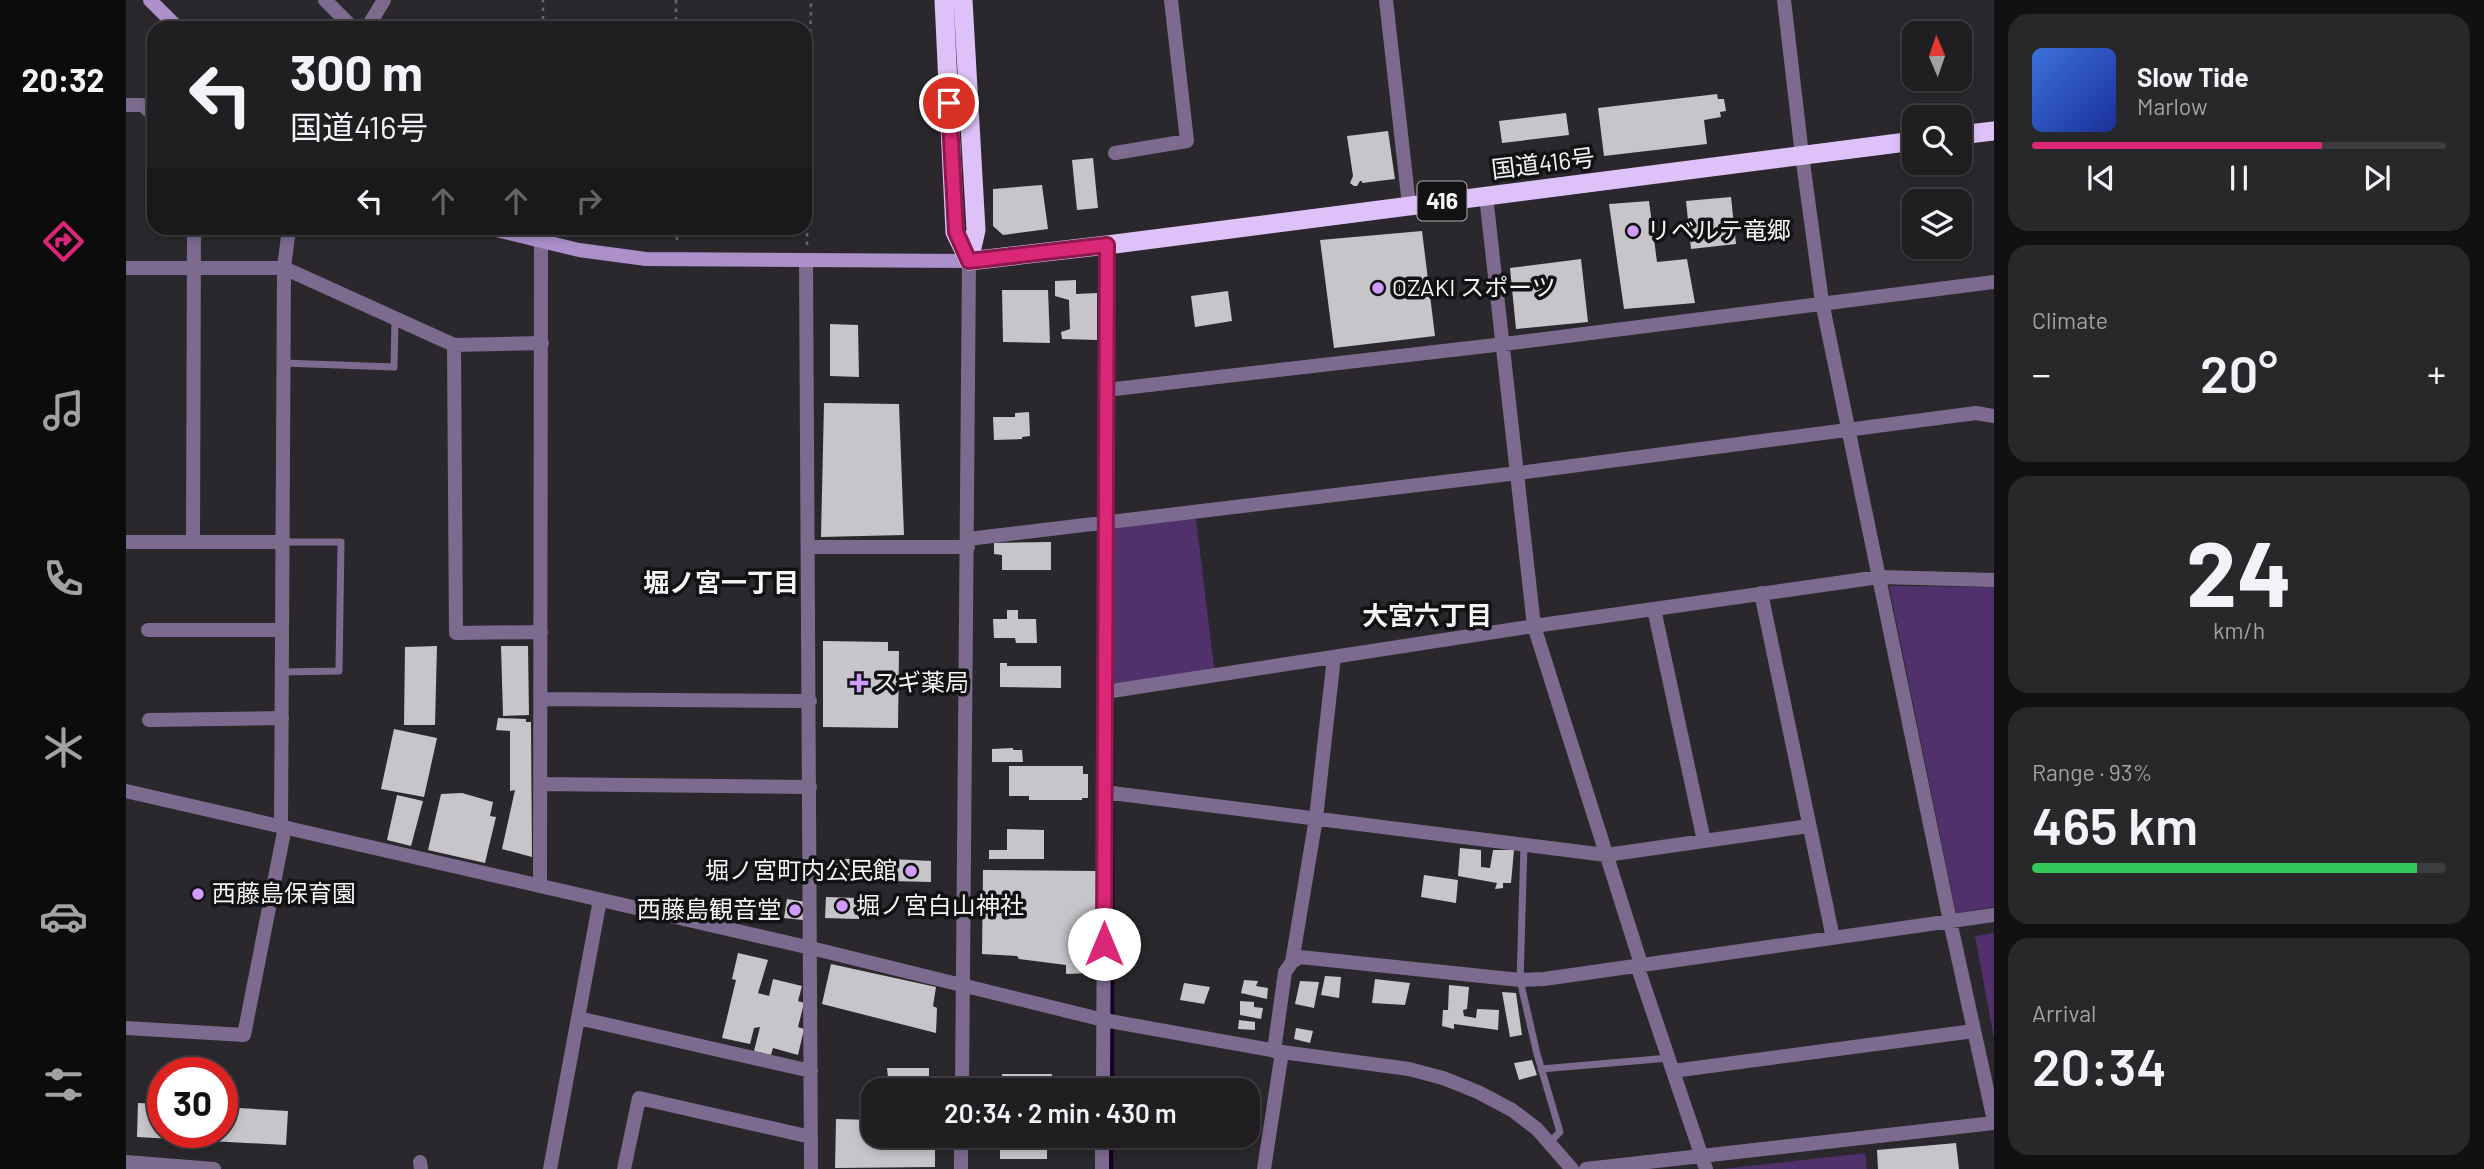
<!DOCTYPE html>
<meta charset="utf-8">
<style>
:root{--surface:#201e21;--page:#28272a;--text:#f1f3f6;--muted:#a2a2a5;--line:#3d3c3f;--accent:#db2777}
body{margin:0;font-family:Barlow,"Noto Sans JP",sans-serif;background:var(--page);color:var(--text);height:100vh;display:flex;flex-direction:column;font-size:26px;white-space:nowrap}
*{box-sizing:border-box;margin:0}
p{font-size:23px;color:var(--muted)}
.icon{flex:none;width:38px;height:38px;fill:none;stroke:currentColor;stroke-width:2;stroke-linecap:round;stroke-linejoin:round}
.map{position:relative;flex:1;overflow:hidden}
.details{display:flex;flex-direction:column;gap:14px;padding:14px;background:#121012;width:490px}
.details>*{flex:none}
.hud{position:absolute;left:21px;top:21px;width:665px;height:214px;border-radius:21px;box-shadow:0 4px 10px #0003,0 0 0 2px var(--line);background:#201e21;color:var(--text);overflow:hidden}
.needle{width:46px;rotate:358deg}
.controls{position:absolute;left:1776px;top:21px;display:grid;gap:14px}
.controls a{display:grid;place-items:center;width:70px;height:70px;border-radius:14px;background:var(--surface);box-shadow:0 4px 10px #0003,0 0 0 2px var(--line);font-size:35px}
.speed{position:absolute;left:21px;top:1057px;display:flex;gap:14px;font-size:35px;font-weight:700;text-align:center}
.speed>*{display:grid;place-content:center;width:91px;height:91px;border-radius:50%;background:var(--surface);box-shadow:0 4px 10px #0003,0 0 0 2px var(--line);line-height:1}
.speed .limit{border:10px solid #d22;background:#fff;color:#111}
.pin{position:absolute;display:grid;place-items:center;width:60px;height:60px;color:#fff;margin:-30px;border:4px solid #fff;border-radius:50%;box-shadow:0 2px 7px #0007}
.me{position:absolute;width:77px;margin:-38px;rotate:0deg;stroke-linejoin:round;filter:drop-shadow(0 0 5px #0008)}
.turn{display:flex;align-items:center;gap:24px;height:147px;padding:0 28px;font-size:32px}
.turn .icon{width:91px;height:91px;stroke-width:2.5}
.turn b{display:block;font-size:49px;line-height:60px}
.lanes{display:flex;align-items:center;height:66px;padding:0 28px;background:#0003;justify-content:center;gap:35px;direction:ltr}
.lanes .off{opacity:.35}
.big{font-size:52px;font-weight:600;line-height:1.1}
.details .widget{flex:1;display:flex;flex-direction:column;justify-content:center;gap:10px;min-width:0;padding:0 24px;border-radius:21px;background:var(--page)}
.details .dial{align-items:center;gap:0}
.dial b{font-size:91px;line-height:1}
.song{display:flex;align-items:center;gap:21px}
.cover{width:84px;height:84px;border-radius:10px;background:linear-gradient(135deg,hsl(220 70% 55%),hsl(230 70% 35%))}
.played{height:7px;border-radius:4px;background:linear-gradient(90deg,var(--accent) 70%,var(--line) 70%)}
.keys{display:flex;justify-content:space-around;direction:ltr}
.heat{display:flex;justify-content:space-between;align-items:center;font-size:38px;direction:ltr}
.charge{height:10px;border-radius:5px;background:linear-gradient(90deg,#34c759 93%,var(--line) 0)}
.trip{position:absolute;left:735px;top:1078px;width:399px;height:70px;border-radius:21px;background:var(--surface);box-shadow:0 4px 10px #0003,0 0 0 2px var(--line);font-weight:600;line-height:70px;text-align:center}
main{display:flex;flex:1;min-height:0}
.dock{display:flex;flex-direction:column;width:126px;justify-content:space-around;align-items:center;background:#0d0c0d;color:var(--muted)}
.dock .icon{width:49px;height:49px}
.dock .on{color:var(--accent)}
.dock b{font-size:32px;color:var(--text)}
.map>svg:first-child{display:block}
</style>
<main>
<nav class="dock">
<b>20:32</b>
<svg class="icon on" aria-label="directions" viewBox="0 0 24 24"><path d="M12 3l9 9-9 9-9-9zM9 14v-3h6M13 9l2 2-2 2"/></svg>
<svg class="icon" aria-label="music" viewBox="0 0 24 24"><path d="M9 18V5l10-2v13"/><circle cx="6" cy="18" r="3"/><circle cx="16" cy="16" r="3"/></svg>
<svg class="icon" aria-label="phone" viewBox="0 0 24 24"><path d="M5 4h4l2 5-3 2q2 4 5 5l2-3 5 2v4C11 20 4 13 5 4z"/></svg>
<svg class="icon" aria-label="climate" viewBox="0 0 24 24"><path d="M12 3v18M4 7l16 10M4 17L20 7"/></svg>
<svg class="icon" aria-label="car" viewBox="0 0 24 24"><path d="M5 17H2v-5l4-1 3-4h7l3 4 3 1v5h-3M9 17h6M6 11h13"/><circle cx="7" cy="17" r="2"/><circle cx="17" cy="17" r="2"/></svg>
<svg class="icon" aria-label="filters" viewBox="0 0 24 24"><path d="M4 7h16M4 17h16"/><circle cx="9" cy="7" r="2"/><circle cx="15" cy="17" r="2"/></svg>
</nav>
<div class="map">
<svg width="1868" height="1169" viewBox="0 0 1868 1169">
<rect width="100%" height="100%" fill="#2a282c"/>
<path fill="#51316c" d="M 1069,511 L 1089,675 L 979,692 L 980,522 Z
M 1763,586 L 1868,587 L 1868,907 L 1830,913 Z
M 1868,933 L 1868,1038 L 1849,936 Z
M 1739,1153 L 1741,1169 L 1597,1169 Z"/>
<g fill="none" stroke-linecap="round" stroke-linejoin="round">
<path stroke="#160126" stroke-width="4.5" d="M 986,703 L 986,1090
M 985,1169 L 985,1136"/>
</g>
<path fill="#c7c4ca" d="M 1591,94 L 1592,99 L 1598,99 L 1600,111 L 1594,112 L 1595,117 L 1578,120 L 1581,144 L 1478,156 L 1472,108 Z
M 1440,113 L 1443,135 L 1376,143 L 1373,121 Z
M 1262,131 L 1269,179 L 1236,183 L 1236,181 L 1234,181 L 1231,186 L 1228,186 L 1224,183 L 1227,176 L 1221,136 Z
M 967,158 L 972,208 L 951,210 L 946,160 Z
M 916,185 L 922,229 L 877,235 L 867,226 L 867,189 Z
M 1605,197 L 1610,244 L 1565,249 L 1560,201 Z
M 1523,201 L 1531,262 L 1561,259 L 1569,303 L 1498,309 L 1483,204 Z
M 209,228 L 238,228 L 234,237 Z
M 1296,231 L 1309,336 L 1208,348 L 1194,240 Z
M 1455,259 L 1462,322 L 1390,329 L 1384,268 Z
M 950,280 L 950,294 L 971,293 L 971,340 L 936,339 L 935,332 L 944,329 L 943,300 L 929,296 L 929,281 Z
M 876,290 L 922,290 L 924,343 L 877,342 Z
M 1102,291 L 1106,321 L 1069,327 L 1065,296 Z
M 704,324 L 732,325 L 733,377 L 704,376 Z
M 698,403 L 773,404 L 778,535 L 695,537 Z
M 903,412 L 904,436 L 896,437 L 896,439 L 868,440 L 867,417 L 889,417 L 889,413 Z
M 925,542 L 925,570 L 876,570 L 876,555 L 868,554 L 868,543 Z
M 881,610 L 892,610 L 892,619 L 910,619 L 911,643 L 890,643 L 889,638 L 868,638 L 867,619 L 881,619 Z
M 697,641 L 762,642 L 762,651 L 773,651 L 772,728 L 697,727 Z
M 311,646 L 309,725 L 278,725 L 279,647 Z
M 375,646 L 402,646 L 403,715 L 377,716 Z
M 874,663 L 881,663 L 881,666 L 935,666 L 935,688 L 874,687 Z
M 372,718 L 400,719 L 400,722 L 405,722 L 406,857 L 376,849 L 389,790 L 384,791 L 384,731 L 370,730 Z
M 268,729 L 311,738 L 298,797 L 255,789 Z
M 887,748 L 887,750 L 896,750 L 897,762 L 866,762 L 866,749 Z
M 883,766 L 957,766 L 957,774 L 962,774 L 962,798 L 956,798 L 956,800 L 903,800 L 903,796 L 883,796 Z
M 336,793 L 367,802 L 364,816 L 370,817 L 359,863 L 302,850 L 315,794 Z
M 271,795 L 297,801 L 285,846 L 261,840 Z
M 881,829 L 918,830 L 918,859 L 863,859 L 863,850 L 881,850 Z
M 1334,848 L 1355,850 L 1355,867 L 1364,868 L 1367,850 L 1388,850 L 1385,883 L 1377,883 L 1377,888 L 1369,889 L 1371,883 L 1332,876 Z
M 707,859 L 731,859 L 730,878 L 707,878 Z
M 765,859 L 805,861 L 805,882 L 764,881 Z
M 857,870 L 971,871 L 972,953 L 963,959 L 964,973 L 940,974 L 940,965 L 893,959 L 891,956 L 856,954 Z
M 1298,875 L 1332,880 L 1330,903 L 1295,897 Z
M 700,897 L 733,898 L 733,919 L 699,918 Z
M 661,899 L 680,902 L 677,920 L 658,918 Z
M 612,953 L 642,960 L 632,993 L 643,996 L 647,979 L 676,986 L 672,1001 L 678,1003 L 672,1027 L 678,1029 L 672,1055 L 647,1048 L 645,1055 L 628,1051 L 634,1027 L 628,1028 L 624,1044 L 596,1038 L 610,980 L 606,979 Z
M 705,964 L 810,987 L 807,1006 L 811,1008 L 810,1033 L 696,1004 Z
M 1199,976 L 1215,977 L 1213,998 L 1195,995 Z
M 1249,979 L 1284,983 L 1279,1005 L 1246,1003 Z
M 1118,980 L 1132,981 L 1130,986 L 1142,988 L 1141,999 L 1115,993 Z
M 1174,981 L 1193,982 L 1188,1008 L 1169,1004 Z
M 1058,983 L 1084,987 L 1078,1004 L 1054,1000 Z
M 1323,985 L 1343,987 L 1341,1009 L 1337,1010 L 1338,1016 L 1350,1018 L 1351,1009 L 1373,1010 L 1372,1030 L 1328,1024 L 1328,1029 L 1316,1026 L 1317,1010 L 1322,1010 Z
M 1376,992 L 1390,993 L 1396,1035 L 1384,1037 Z
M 1114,1001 L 1128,1002 L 1128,1007 L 1137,1008 L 1135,1019 L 1114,1015 Z
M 1113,1020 L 1129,1022 L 1129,1030 L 1112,1029 Z
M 1170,1028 L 1187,1031 L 1184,1043 L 1168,1039 Z
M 1406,1060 L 1411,1075 L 1393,1080 L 1388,1063 Z
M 761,1068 L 803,1068 L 803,1077 L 762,1077 Z
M 876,1074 L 926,1074 L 924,1090 L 876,1090 Z
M 12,1103 L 37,1104 L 37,1132 L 96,1132 L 96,1107 L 162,1111 L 160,1145 L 11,1137 Z
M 710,1119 L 747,1120 L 747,1136 L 809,1136 L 809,1167 L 709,1168 Z
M 874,1137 L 921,1137 L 921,1159 L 874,1159 Z
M 1830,1143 L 1833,1169 L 1752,1169 L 1751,1150 Z"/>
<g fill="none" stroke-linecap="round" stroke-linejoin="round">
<path stroke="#68666a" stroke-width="2.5" stroke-dasharray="3.5 5" stroke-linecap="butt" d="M 550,0 L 550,28
M 417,28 L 417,0
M 551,228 L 551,245
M 681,245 L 685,0"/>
<path stroke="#7d6b8f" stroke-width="7" d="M 157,363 L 268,367 L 269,319
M 156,672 L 213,671 L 215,542 L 157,542
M 1398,845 L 1394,980 L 1411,1054 L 1434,1132 L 1424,1142
M 1415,1069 L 1543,1058"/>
<path stroke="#7d6b8f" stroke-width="14" d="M 199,0 L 227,28
M 1260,0 L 1283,205
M 241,28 L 258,0
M 0,105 L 17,105 L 28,116
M 989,153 L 1061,141 L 1045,0
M 1676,155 L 1696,302 L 1824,921 L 1868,1121
M 1360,196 L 1408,626 L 1515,964
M 680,260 L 685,1169
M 0,268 L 158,268 L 328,345 L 416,343
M 328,345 L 330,633 L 415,632
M 980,390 L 1378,344 L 1868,282
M 842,539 L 1392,473 L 1850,413 L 1868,416
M 0,542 L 156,542
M 67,542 L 68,228
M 682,547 L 842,547
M 1635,593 L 1707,938
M 1528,609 L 1578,841
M 22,630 L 156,630
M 979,692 L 1408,626 L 1753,577 L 1868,580
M 415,699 L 684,701
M 23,720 L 156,718
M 415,784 L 684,787
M 978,792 L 1480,855 L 1683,826
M 414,886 L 415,243
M 1166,962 L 1190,818 L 1208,657
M 1511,965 L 1580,1169
M 452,1018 L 474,900
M 0,1028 L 118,1035 L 159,827
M 1148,1051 L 1159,972 L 1166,962 L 1174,957 L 1394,980 L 1418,979 L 1868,915
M 1547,1071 L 1848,1031
M 977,1090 L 981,245
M 0,1162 L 88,1169
M 294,1162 L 295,1169
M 424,1169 L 452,1018 L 685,1071
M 498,1169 L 513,1098 L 685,1137
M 976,1169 L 976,1136
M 1138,1169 L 1156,1052
M 1460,1169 L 1868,1123"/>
<path stroke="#7d6b8f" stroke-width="14" d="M 1658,0 L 1676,155
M 0,791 L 685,948 L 978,1020 L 1156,1052 L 1283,1069 L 1317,1078 L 1352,1092 L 1386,1110 L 1411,1129 L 1446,1169
M 155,826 L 158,268 L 163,228
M 836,1090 L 843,261
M 835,1169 L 835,1136"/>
<path stroke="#ad90c9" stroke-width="14" d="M 24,0 L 52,28
M 362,228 L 453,250 L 520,259 L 843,261"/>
<path stroke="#ddc1f8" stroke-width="19" d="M 818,0 L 829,232 L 843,261
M 837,0 L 850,230 L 843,261
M 1834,135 L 1868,131
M 843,261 L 981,245 L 1788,141"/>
</g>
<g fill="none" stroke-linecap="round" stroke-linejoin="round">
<g stroke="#8e194d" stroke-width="18">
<path id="route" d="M 823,103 L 830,232 L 843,261 L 981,245 L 978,944"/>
</g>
<use href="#route" stroke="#db2777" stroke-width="12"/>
</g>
<g fill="#d09dff" stroke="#121113" stroke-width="2.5">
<circle cx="1507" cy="231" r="7"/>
<circle cx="1252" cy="288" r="7"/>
<path d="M729.5 672.5h7v7h7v7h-7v7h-7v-7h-7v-7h7z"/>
<circle cx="785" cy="871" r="7"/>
<circle cx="72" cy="894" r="7"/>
<circle cx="716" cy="906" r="7"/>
<circle cx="669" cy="910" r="7"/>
</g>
<g text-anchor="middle" stroke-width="7" stroke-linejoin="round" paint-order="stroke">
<rect fill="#121113" stroke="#b0afb2" stroke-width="2" x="1291.5" y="181.5" width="49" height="39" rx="5"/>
<g font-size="23" font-weight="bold" fill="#f4f3f6">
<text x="1316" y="209">416</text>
</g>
<g font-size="24" fill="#f4f3f6" stroke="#121113">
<text transform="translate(1417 164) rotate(-7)" y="8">国道416号</text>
</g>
<g font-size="24" fill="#f4f3f6" stroke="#121113" text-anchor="start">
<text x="1521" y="239">リベルテ竜郷</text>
<text x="1266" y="296">OZAKI スポーツ</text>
<text x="747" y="691">スギ薬局</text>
<text x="771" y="879" text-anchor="end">堀ノ宮町内公民館</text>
<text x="86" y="902">西藤島保育園</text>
<text x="730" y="914">堀ノ宮白山神社</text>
<text x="655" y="918" text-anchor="end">西藤島観音堂</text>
</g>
<g font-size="26" font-weight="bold" fill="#f4f3f6" stroke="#121113">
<text x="595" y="592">堀ノ宮一丁目</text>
<text x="1301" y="625">大宮六丁目</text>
</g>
</g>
</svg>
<div class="controls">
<a><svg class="needle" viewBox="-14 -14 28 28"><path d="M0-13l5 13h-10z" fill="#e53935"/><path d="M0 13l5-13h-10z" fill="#a2a2a5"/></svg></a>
<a><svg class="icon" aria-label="search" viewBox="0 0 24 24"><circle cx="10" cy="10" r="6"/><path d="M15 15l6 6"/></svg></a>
<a><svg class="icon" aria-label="layers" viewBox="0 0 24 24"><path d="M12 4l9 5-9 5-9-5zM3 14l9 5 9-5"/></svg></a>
</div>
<div class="speed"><div class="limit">30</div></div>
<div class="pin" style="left:823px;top:103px;background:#d93025"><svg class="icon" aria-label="arrive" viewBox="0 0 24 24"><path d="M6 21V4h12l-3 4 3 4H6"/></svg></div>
<svg class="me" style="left:978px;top:944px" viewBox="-20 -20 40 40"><circle r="19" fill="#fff"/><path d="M0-13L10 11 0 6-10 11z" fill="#db2777"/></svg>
<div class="trip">20:34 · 2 min · 430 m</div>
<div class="hud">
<div class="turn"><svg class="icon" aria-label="left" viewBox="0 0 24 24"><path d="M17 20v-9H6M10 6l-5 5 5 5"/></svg><div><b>300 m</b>国道416号</div></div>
<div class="lanes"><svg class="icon" aria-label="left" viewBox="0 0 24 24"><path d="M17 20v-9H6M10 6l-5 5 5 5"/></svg><svg class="icon off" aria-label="ahead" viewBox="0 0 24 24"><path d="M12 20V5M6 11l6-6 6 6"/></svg><svg class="icon off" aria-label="ahead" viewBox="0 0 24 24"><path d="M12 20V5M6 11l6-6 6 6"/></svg><svg class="icon off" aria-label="right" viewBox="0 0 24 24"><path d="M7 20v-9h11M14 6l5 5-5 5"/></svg></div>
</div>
</div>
<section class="details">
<div class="widget">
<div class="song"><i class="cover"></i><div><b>Slow Tide</b><p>Marlow</p></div></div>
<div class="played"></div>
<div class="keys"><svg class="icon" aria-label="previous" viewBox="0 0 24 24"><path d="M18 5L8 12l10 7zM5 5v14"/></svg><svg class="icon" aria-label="pause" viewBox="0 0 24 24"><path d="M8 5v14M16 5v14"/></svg><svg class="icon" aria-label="next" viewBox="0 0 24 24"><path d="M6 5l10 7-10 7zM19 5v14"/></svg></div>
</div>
<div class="widget"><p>Climate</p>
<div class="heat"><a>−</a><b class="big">20°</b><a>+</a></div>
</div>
<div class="widget dial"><b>24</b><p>km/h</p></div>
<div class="widget"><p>Range · 93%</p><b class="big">465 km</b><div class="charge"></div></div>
<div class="widget"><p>Arrival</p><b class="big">20:34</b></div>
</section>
</main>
